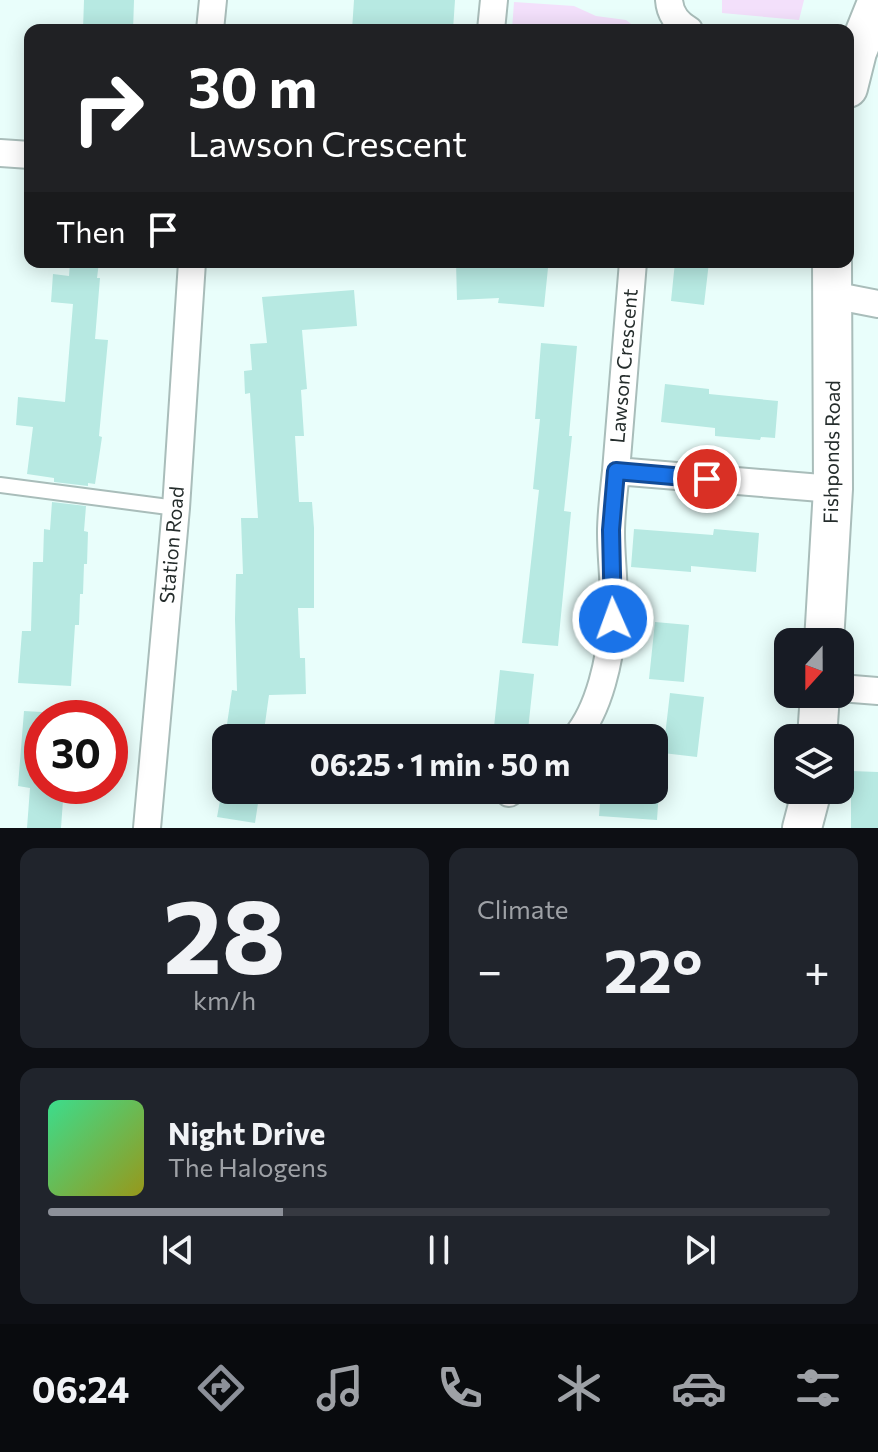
<!DOCTYPE html>
<meta charset="utf-8">
<style>
:root{--surface:#171b24;--page:#20242c;--text:#f1f3f6;--muted:#9ea1a6;--line:#363941;--accent:#8c9099}
body{margin:0;font-family:Commissioner,sans-serif;background:var(--page);color:var(--text);height:100vh;display:flex;flex-direction:column;font-size:30px;white-space:nowrap}
*{box-sizing:border-box;margin:0}
p{font-size:26px;color:var(--muted)}
.icon{flex:none;width:44px;height:44px;fill:none;stroke:currentColor;stroke-width:2;stroke-linecap:round;stroke-linejoin:round}
.map{position:relative;height:828px;overflow:hidden}
.drawer{display:flex;flex-direction:column;gap:20px;padding:20px;background:#0d0f14;flex:1}
.drawer>*{flex:none}
.banner{position:absolute;left:24px;top:24px;width:830px;height:244px;border-radius:16px;box-shadow:0 4px 20px #0003;background:#202124;color:#fff;overflow:hidden}
.needle{width:52px;rotate:201deg}
.controls{position:absolute;left:774px;top:628px;display:grid;gap:16px}
.controls a{display:grid;place-items:center;width:80px;height:80px;border-radius:16px;background:var(--surface);box-shadow:0 4px 20px #0003;font-size:40px}
.speed{position:absolute;left:24px;top:700px;display:flex;gap:16px;font-size:40px;font-weight:700;text-align:center}
.speed>*{display:grid;place-content:center;width:104px;height:104px;border-radius:50%;background:var(--surface);box-shadow:0 4px 20px #0003;line-height:1}
.speed .limit{border:12px solid #d22;background:#fff;color:#111}
.pin{position:absolute;display:grid;place-items:center;width:68px;height:68px;color:#fff;margin:-34px;border:4px solid #fff;border-radius:50%;box-shadow:0 2px 8px #0007}
.me{position:absolute;width:88px;margin:-44px;rotate:358deg;stroke-linejoin:round;filter:drop-shadow(0 0 6px #0008)}
.turn{display:flex;align-items:center;gap:28px;height:168px;padding:0 32px;font-size:36px}
.turn .icon{width:104px;height:104px;stroke-width:2.5}
.turn b{display:block;font-size:56px;line-height:68px}
.then{display:flex;align-items:center;height:76px;padding:0 32px;background:#0003;gap:16px;font-size:30px}
.big{font-size:60px;font-weight:700;line-height:1.1}
.drawer .widget{flex:1;display:flex;flex-direction:column;justify-content:center;gap:12px;min-width:0;padding:0 28px;border-radius:16px;background:var(--page)}
.drawer .dial{align-items:center;gap:0}
.dial b{font-size:104px;line-height:1}
.song{display:flex;align-items:center;gap:24px}
.cover{width:96px;height:96px;border-radius:12px;background:linear-gradient(135deg,hsl(150 70% 55%),hsl(60 70% 35%))}
.played{height:8px;border-radius:4px;background:linear-gradient(90deg,var(--accent) 30%,var(--line) 30%)}
.keys{display:flex;justify-content:space-around;direction:ltr}
.heat{display:flex;justify-content:space-between;align-items:center;font-size:44px;direction:ltr}
.drawer .tiles{flex:1;display:grid;gap:20px;grid-template-columns:1fr 1fr}
.widget:last-child{grid-column:span 2}
.trip{position:absolute;left:212px;top:724px;width:456px;height:80px;border-radius:16px;background:var(--surface);box-shadow:0 4px 20px #0003;font-weight:700;line-height:80px;text-align:center}
.menu{display:flex;height:128px;justify-content:space-around;align-items:center;background:#090b0e;color:var(--muted)}
.menu .icon{width:56px;height:56px}
.menu .selected{color:var(--accent)}
.menu b{font-size:36px;color:var(--text)}
.map>svg:first-child{display:block}
</style>
<div class="map">
<svg width="878" height="828" viewBox="0 0 878 828">
<rect width="100%" height="100%" fill="#e9fefb"/>
<path fill="#f3e0fb" d="M 722,0 L 804,0 L 799,20 L 722,13 Z
M 514,2 L 574,6 L 596,16 L 626,20 L 639,30 L 512,30 Z"/>
<path fill="#b7e9e2" d="M 84,0 L 134,0 L 133,30 L 83,30 Z
M 354,0 L 455,0 L 453,30 L 352,30 Z
M 70,262 L 99,262 L 97,278 L 100,278 L 95,339 L 108,340 L 99,436 L 102,437 L 95,484 L 88,483 L 88,486 L 54,482 L 54,478 L 27,474 L 33,427 L 16,425 L 18,397 L 65,402 L 73,304 L 51,302 L 53,274 L 69,276 Z
M 456,262 L 490,262 L 548,268 L 544,307 L 498,303 L 499,298 L 457,300 Z
M 675,262 L 709,262 L 704,305 L 671,301 Z
M 354,290 L 357,326 L 302,330 L 307,389 L 301,390 L 304,436 L 295,436 L 299,502 L 312,502 L 314,528 L 314,608 L 298,608 L 300,658 L 305,658 L 306,694 L 269,695 L 263,738 L 225,738 L 232,690 L 237,691 L 235,619 L 236,574 L 243,574 L 241,518 L 258,518 L 250,393 L 245,394 L 244,371 L 252,370 L 250,344 L 267,343 L 262,297 Z
M 541,343 L 577,346 L 569,436 L 572,436 L 564,511 L 571,512 L 558,646 L 522,643 L 539,490 L 533,489 L 540,419 L 535,419 Z
M 665,384 L 709,389 L 709,394 L 778,401 L 775,438 L 761,437 L 760,440 L 715,436 L 715,428 L 661,422 Z
M 52,502 L 86,506 L 84,531 L 88,532 L 87,564 L 84,564 L 83,594 L 80,594 L 79,625 L 75,625 L 71,686 L 18,683 L 22,631 L 31,631 L 33,562 L 43,562 L 44,529 L 50,530 Z
M 634,529 L 713,535 L 714,529 L 759,533 L 756,572 L 691,566 L 691,572 L 631,567 Z
M 655,622 L 689,625 L 684,682 L 649,679 Z
M 500,670 L 534,674 L 528,730 L 494,727 Z
M 670,693 L 704,697 L 697,757 L 663,753 Z
M 24,711 L 42,712 L 42,786 L 64,786 L 61,828 L 27,828 L 30,788 L 18,786 Z
M 851,771 L 878,772 L 878,828 L 851,828 Z
M 222,790 L 260,790 L 255,823 L 217,817 Z
M 601,790 L 659,790 L 657,820 L 599,816 Z"/>
<g fill="none" stroke-linecap="round" stroke-linejoin="round">
<g stroke="#a9bdba" stroke-width="18">
<path id="lane" d="M 0,485 L 176,508"/>
</g>
<g stroke="#a9bdba" stroke-width="30">
<path id="street" d="M 669,0 C 670,14 677,23 689,30
M 210,30 L 213,0
M 491,30 L 494,0
M 0,153 L 30,155
M 832,295 L 878,304
M 616,471 L 633,262
M 840,688 L 878,691
M 575,738 C 600,709 610,658 613,621 C 616,592 611,562 611,533 C 611,512 614,491 616,471 L 833,489
M 509,793 L 513,790
M 147,828 L 176,508 L 192,262"/>
</g>
<g stroke="#a9bdba" stroke-width="42">
<path id="secondary" d="M 848,88 L 857,52 L 878,0
M 824,642 L 833,489 L 832,262
M 817,738 L 820,694
M 802,828 L 812,790"/>
</g>
<use href="#lane" stroke="#fff" stroke-width="14"/>
<use href="#street" stroke="#fff" stroke-width="26"/>
<use href="#secondary" stroke="#fff" stroke-width="38"/>
</g>
<g fill="none" stroke-linecap="round" stroke-linejoin="round">
<g stroke="#114b97" stroke-width="20">
<path id="route" d="M 613,619 L 611,530 L 616,471 L 707,479"/>
</g>
<use href="#route" stroke="#1a73e8" stroke-width="14"/>
</g>
<g text-anchor="middle" stroke-width="6" stroke-linejoin="round" paint-order="stroke">
<g font-size="20" fill="#252d2c" stroke="#fff">
<text transform="translate(624 366) rotate(-85)" y="7">Lawson Crescent</text>
<text transform="translate(832 452) rotate(-89)" y="7">Fishponds Road</text>
<text transform="translate(172 545) rotate(-85)" y="7">Station Road</text>
</g>
</g>
</svg>
<div class="controls">
<a><svg class="needle" viewBox="-14 -14 28 28"><path d="M0-13l5 13h-10z" fill="#e53935"/><path d="M0 13l5-13h-10z" fill="#9ea1a6"/></svg></a>
<a><svg class="icon" aria-label="layers" viewBox="0 0 24 24"><path d="M12 4l9 5-9 5-9-5zM3 14l9 5 9-5"/></svg></a>
</div>
<div class="speed"><div class="limit">30</div></div>
<div class="pin" style="left:707px;top:479px;background:#d93025"><svg class="icon" aria-label="arrive" viewBox="0 0 24 24"><path d="M6 21V4h12l-3 4 3 4H6"/></svg></div>
<svg class="me" style="left:613px;top:619px" viewBox="-20 -20 40 40"><circle r="17" fill="#1a73e8" stroke="#fff" stroke-width="3"/><path d="M0-11L8 9 0 5-8 9z" fill="#fff"/></svg>
<div class="trip">06:25 · 1 min · 50 m</div>
<div class="banner">
<div class="turn"><svg class="icon" aria-label="right" viewBox="0 0 24 24"><path d="M7 20v-9h11M14 6l5 5-5 5"/></svg><div><b>30 m</b>Lawson Crescent</div></div>
<div class="then">Then<svg class="icon" aria-label="arrive" viewBox="0 0 24 24"><path d="M6 21V4h12l-3 4 3 4H6"/></svg></div>
</div>
</div>
<section class="drawer">
<div class="tiles">
<div class="widget dial"><b>28</b><p>km/h</p></div>
<div class="widget"><p>Climate</p>
<div class="heat"><a>−</a><b class="big">22°</b><a>+</a></div>
</div>
<div class="widget">
<div class="song"><i class="cover"></i><div><b>Night Drive</b><p>The Halogens</p></div></div>
<div class="played"></div>
<div class="keys"><svg class="icon" aria-label="previous" viewBox="0 0 24 24"><path d="M18 5L8 12l10 7zM5 5v14"/></svg><svg class="icon" aria-label="pause" viewBox="0 0 24 24"><path d="M8 5v14M16 5v14"/></svg><svg class="icon" aria-label="next" viewBox="0 0 24 24"><path d="M6 5l10 7-10 7zM19 5v14"/></svg></div>
</div>
</div>
</section>
<nav class="menu">
<b>06:24</b>
<svg class="icon selected" aria-label="directions" viewBox="0 0 24 24"><path d="M12 3l9 9-9 9-9-9zM9 14v-3h6M13 9l2 2-2 2"/></svg>
<svg class="icon" aria-label="music" viewBox="0 0 24 24"><path d="M9 18V5l10-2v13"/><circle cx="6" cy="18" r="3"/><circle cx="16" cy="16" r="3"/></svg>
<svg class="icon" aria-label="phone" viewBox="0 0 24 24"><path d="M5 4h4l2 5-3 2q2 4 5 5l2-3 5 2v4C11 20 4 13 5 4z"/></svg>
<svg class="icon" aria-label="climate" viewBox="0 0 24 24"><path d="M12 3v18M4 7l16 10M4 17L20 7"/></svg>
<svg class="icon" aria-label="car" viewBox="0 0 24 24"><path d="M5 17H2v-5l4-1 3-4h7l3 4 3 1v5h-3M9 17h6M6 11h13"/><circle cx="7" cy="17" r="2"/><circle cx="17" cy="17" r="2"/></svg>
<svg class="icon" aria-label="filters" viewBox="0 0 24 24"><path d="M4 7h16M4 17h16"/><circle cx="9" cy="7" r="2"/><circle cx="15" cy="17" r="2"/></svg>
</nav>
